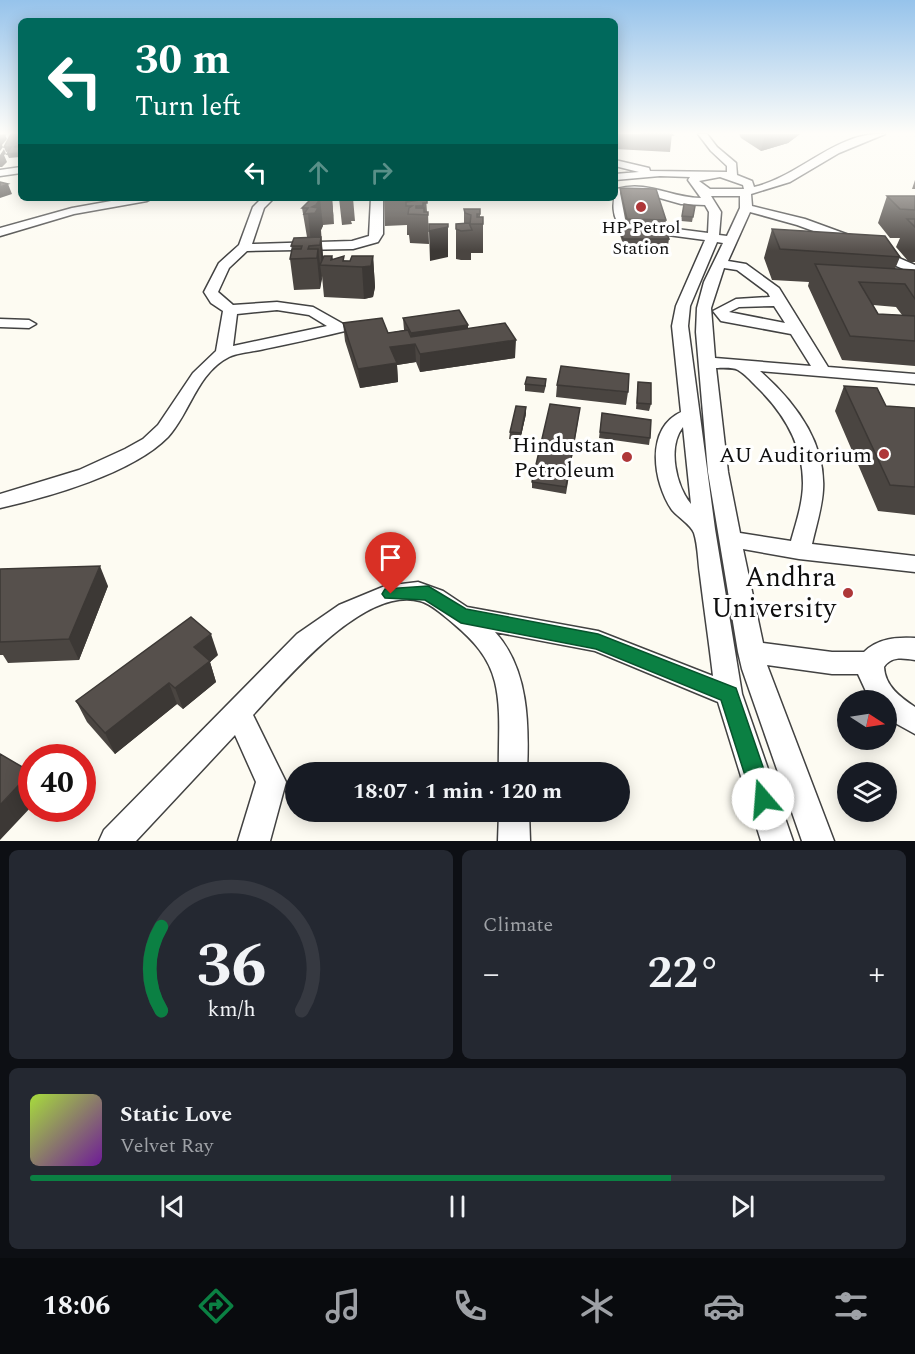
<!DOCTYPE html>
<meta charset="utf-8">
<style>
:root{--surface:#171b24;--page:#242831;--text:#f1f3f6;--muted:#9ea1a6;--line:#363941;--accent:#0b8043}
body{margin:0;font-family:Spectral,serif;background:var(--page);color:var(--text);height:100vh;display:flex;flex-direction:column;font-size:22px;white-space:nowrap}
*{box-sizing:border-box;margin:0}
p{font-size:20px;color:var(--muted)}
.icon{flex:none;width:33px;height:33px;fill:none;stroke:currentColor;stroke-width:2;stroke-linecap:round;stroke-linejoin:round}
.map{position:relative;height:841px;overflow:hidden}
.details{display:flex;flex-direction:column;gap:9px;padding:9px;background:#0d0f14;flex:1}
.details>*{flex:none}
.top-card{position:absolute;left:18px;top:18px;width:600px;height:183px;border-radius:9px;box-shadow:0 3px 15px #0003;background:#00695c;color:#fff;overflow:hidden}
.needle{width:39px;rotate:102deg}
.tools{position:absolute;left:837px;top:690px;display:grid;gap:12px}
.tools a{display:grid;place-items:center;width:60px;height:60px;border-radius:50%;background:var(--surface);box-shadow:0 3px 15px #0003;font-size:30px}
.speed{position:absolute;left:18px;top:744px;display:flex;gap:12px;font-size:30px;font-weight:700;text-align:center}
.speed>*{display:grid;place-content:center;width:78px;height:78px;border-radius:50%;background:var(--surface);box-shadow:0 3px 15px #0003;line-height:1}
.speed .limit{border:9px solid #d22;background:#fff;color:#111}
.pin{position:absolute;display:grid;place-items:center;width:51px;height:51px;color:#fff;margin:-62px -26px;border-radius:50% 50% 50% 0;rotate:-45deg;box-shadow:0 0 6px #0007}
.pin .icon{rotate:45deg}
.me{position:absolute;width:66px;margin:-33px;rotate:342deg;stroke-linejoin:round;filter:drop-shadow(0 0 4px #0008)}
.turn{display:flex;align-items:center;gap:21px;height:126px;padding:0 18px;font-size:27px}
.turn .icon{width:78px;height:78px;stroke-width:2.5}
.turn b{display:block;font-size:42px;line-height:51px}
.lanes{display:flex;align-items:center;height:57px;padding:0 18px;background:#0003;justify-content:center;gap:30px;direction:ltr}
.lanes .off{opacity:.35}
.big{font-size:45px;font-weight:700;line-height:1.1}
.details .tile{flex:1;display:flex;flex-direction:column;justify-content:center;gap:9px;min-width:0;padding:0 21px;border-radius:9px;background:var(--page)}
.details .dial{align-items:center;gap:0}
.dial svg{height:156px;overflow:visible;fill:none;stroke:var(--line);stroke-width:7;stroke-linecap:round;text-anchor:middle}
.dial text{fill:var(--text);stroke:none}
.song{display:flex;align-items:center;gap:18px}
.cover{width:72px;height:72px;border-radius:9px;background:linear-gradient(135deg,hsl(80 70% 55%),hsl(280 70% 35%))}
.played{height:6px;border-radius:3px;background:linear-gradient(90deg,var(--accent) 75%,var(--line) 75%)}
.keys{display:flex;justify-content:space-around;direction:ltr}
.heat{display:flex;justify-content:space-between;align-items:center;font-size:33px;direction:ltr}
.details .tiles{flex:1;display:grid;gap:9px;grid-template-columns:1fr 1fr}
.tile:last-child{grid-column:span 2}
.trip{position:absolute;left:285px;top:762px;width:345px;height:60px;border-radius:30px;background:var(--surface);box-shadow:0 3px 15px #0003;font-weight:700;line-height:60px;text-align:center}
.menu{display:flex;height:96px;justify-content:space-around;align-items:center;background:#090b0e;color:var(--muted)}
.menu .icon{width:42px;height:42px}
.menu .current{color:var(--accent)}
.menu b{font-size:27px;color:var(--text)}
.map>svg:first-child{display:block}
</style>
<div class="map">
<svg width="915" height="841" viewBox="0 0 915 841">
<rect width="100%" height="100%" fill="#fdfbf2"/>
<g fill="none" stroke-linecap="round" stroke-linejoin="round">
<g stroke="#424242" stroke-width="3">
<path id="minor" d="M 698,134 L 707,134 L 717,147 L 736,163 L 737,175 L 752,181 L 754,187 C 799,177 837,131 885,134 L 839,153 L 790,182 L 751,194 L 752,206 L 805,219 L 857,238 L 859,241 L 857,244 L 849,244 L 797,225 L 750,212 L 728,261 L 746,264 L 779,288 L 828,367 L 915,374 L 915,384 L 760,371 C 794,401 826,442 823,490 C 822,508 816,526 812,544 L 915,556 L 915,572 L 799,559 L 743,549 L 763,643 L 832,652 L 864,652 C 878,638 897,637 915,638 L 915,660 C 903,658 891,656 884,667 C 885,686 900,697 915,707 L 915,734 L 886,718 L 886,700 L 870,700 L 858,674 L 832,674 L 767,665 L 834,841 L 802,841 L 742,669 L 738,652 L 708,472 L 696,332 L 697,308 L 704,282 L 723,243 L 717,242 L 690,306 L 688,326 L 715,529 L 742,694 L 793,841 L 761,841 L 718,702 L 595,651 L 495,632 C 529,669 529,725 527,772 L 499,772 C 498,743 502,711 495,682 C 489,657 473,640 454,624 C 444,616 432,604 420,601 C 364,585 286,680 253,715 L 286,782 L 270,841 L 238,841 L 256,782 L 235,735 L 136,841 L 99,841 L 104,830 L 297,634 L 339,605 L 385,586 L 418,582 L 443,591 L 467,607 L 598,631 L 713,676 C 709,642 704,608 700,575 C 698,562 698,545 694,533 C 691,525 678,517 672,510 C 653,482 645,429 681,412 L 672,326 L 676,306 L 705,240 L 623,229 C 611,218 612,201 617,189 C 647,180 672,198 701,198 L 688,180 L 690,177 L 660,176 L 615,180 L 615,174 L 639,172 L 615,166 L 615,160 L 649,168 L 650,171 L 727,172 L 727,166 L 711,151 ZM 720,177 L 743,185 L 744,189 L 710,189 L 699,181 ZM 635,191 L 681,204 L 705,205 L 709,212 L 708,233 L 630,223 L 624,205 L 626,193 ZM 711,196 L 740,196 L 740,208 L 727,236 L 719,235 L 721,212 ZM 724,268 L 737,270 L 768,293 L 770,297 L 736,299 L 713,311 L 721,321 L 791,334 L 811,366 L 715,358 L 711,308 ZM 774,306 L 785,323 L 729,312 L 739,307 ZM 716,368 C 722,368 733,367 738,370 C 745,374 751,381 756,386 C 783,412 803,444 803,483 C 803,503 796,523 791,541 L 740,533 L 728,472 ZM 683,427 L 691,504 C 676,486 667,447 683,427 Z
M 21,167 L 21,173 L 0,176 L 0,170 Z
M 128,198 L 153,198 L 147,201 L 74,214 L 0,236 L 0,228 L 72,208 Z
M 262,198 L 274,198 L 264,208 L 252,244 L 352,241 L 369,236 L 371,198 L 383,198 L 383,234 L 378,242 L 353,249 L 247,251 L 229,268 L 218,292 L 233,305 L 277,302 L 313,307 L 345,325 L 348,328 L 345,331 C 317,338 288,344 260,350 C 250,352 237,353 229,357 C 197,373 190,413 168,437 C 133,473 49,497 0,508 L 0,494 L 79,470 L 125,449 L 143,439 L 158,425 L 193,373 L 216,351 L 223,311 L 211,303 L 204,292 L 219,263 L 239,245 L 253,207 ZM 277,310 L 309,315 L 327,326 L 233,346 L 237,314 Z
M 878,249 L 915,265 L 915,274 L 873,256 L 872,253 Z
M 0,319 L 29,320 L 36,324 L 29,328 L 0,327 Z
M 499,812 L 529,812 L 530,841 L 498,841 Z"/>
</g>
<use href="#minor" fill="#fff" fill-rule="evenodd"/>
</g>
<path fill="#4a4541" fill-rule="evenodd" d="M 615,134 L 672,134 L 670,152 L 615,149 Z
M 739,134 L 800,134 L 788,143 L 761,151 L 741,138 Z
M 915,180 L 915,189 L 912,189 Z
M 620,188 L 666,220 L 665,225 L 626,224 L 620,193 Z
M 887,196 L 915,196 L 915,262 L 909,262 L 896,247 L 900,238 L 890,238 L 878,223 Z
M 312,198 L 332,198 L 334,224 L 323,225 L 321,230 L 323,257 L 332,256 L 333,259 L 350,261 L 373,256 L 375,287 L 373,297 L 364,299 L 324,297 L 322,276 L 320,289 L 294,290 L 290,259 L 292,249 L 291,246 L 307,237 L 302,208 Z
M 339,198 L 353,198 L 355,221 L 351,221 L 352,224 L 342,225 Z
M 384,198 L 426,198 L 427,212 L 428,212 L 429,244 L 410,243 L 409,235 L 407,235 L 407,225 L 385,226 Z
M 684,204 L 695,206 L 692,222 L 681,221 Z
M 464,209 L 480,214 L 480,217 L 483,224 L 483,253 L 471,253 L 471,260 L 461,260 L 456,259 L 456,224 L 464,223 Z
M 620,229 L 669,239 L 668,245 L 623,244 L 620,235 Z
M 772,229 L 900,257 L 895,269 L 915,270 L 915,366 L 842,360 L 808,286 L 809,282 L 772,280 L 764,258 ZM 873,305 L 896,307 L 902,315 L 878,314 Z
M 403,318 L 468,325 L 468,329 L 515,358 L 420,372 L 416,362 L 397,365 L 398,382 L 360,388 L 345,341 L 343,323 L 388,333 L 404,330 Z
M 638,382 L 651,404 L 649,411 L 636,409 Z
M 525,384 L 546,385 L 544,393 L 525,391 Z
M 557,385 L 628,392 L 626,405 L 556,397 Z
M 844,386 L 886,406 L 915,408 L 915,515 L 878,511 L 835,411 Z
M 602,413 L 650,438 L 649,445 L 599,438 Z
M 526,414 L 520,440 L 509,439 L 510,432 Z
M 579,415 L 566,494 L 532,488 L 532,482 Z
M 0,569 L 108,586 L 79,660 L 8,663 L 3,655 L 0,655 Z
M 218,655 L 210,662 L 216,682 L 183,709 L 177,704 L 115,754 L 87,722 L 76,701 Z"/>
<path fill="#3c3835" d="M 765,134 L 800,134 L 788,143 L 761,151 Z
M 5,135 L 7,139 L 2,145 L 3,147 L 0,151 L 0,141 Z
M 21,138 L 21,154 L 20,157 L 9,158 L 7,154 Z
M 4,147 L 11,147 L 12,151 L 6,152 Z
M 4,149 L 6,154 L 4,155 L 7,162 L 2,167 L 0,167 L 0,155 Z
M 8,184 L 12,194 L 0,198 L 0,187 Z
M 331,198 L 332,198 L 334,224 Z
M 320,199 L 323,226 L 321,230 L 321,237 L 324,266 L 322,265 L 320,245 L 311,243 L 308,214 L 312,207 Z
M 448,227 L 448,257 L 430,261 L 429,231 Z
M 318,249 L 322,279 L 320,289 L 317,258 Z
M 373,256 L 375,287 L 373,297 L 364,299 L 362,267 Z
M 468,325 L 468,337 L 415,345 L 416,362 L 397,365 L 398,382 L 360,388 L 358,369 L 390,347 L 411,344 L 411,333 Z
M 516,340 L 515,358 L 420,372 L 420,354 Z
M 526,407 L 526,414 L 520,440 L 521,433 Z
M 100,566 L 108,586 L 79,660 L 69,639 Z
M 211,634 L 218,655 L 210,662 L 216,682 L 183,709 L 175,688 L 194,647 Z
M 169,683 L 177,704 L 115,754 L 105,733 Z
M 31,772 L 32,806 L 0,840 L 0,805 Z"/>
<path fill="#56504c" stroke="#3c3835" stroke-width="1.5" d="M 11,134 L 21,134 L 21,138 L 17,143 L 21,145 L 14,147 L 21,147 L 18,153 L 7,154 L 11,147 L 4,147 Z
M 641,134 L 672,134 L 673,135 Z
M 0,135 L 5,135 L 0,141 Z
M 0,182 L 8,184 L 0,187 Z
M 620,188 L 656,189 L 666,220 L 627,219 Z
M 887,196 L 915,196 L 915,210 L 900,209 Z
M 312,198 L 320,199 L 316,205 L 312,207 L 318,208 L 315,213 L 304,214 L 308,208 L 302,208 Z
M 427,199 L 427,203 L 423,203 L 423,206 L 416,206 L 416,208 L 424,208 L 424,212 L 428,212 L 428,215 L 408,214 L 409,208 L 412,206 L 406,206 L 406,202 Z
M 684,204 L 695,206 L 693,217 L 682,216 Z
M 464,209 L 480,209 L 480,214 L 477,214 L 477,217 L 483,217 L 483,224 L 470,224 L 471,215 L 465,213 Z
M 907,219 L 915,219 L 915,227 Z
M 469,223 L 472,230 L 461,231 L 456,229 L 456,224 Z
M 429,224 L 448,224 L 448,227 L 429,231 Z
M 620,229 L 665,230 L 669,239 L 623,239 Z
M 772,229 L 885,236 L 900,257 L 780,249 Z
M 321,237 L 320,245 L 309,246 L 308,249 L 318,249 L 317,258 L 290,259 L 292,249 L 301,249 L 302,246 L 291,246 L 294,238 Z
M 324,256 L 332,256 L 331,260 L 344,256 L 343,261 L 350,261 L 352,256 L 373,256 L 371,266 L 362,267 L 320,265 Z
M 815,264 L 915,270 L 915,299 L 905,284 L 859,282 L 878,314 L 915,316 L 915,341 L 850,336 Z
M 459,310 L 468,325 L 411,333 L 403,318 Z
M 382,318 L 388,333 L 408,330 L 411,337 L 505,323 L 516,340 L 420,354 L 415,344 L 390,347 L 397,363 L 358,369 L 343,323 Z
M 561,366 L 629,374 L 628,392 L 557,385 Z
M 527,377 L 546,379 L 545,386 L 525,384 Z
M 638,382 L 651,383 L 651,404 L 637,403 Z
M 844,386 L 877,388 L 886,406 L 915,408 L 915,487 L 890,485 Z
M 550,404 L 580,408 L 566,487 L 532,482 Z
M 516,406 L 526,407 L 521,433 L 510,432 Z
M 602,413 L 651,420 L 650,438 L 600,432 Z
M 100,566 L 69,639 L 0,642 L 0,569 Z
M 191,617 L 211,634 L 194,647 L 210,661 L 175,688 L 169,683 L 105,733 L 76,701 Z
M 0,754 L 31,772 L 0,805 Z"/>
<linearGradient id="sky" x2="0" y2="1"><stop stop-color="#96c3eb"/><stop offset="0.53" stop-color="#fefdf9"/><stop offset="1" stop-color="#fefdf9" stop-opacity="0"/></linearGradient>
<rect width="915" height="251" fill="url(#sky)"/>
<path fill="#0b8043" stroke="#07532c" stroke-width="1.5" d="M 428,586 L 466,609 L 598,634 L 736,688 L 774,799 L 771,807 L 763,810 L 755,807 L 721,700 L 596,649 L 461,623 L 425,600 L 385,598 L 382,594 L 385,589 Z"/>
<g fill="#ae3739" stroke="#fff" stroke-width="2">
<circle cx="641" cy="207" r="6"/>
<circle cx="884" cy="454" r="6"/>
<circle cx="627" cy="457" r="6"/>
<circle cx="848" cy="593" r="6"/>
</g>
<g text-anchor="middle" stroke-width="6" stroke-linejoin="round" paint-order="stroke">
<g font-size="18" fill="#0f0f0f" stroke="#fff">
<text x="641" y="233">HP Petrol<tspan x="641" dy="21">Station</tspan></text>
</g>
<g font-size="22" fill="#0f0f0f" stroke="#fff" text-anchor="end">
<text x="615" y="452">Hindustan<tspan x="615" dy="25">Petroleum</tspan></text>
<text x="872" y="462">AU Auditorium</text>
</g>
<g font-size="27" fill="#0f0f0f" stroke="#fff" text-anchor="end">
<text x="836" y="586">Andhra<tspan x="836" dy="31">University</tspan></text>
</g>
</g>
</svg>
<div class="tools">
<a><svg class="needle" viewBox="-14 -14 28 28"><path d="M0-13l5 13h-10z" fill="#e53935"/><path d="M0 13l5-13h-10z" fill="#9ea1a6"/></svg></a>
<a><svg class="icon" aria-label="layers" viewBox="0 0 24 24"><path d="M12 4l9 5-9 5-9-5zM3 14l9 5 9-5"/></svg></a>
</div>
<div class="speed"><div class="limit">40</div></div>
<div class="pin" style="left:391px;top:594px;background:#d93025"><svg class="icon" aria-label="arrive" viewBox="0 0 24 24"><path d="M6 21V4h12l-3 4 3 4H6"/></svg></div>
<svg class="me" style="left:763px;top:799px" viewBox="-20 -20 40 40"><circle r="19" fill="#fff"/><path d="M0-13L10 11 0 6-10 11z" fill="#0b8043"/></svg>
<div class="trip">18:07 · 1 min · 120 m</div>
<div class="top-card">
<div class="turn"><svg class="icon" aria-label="left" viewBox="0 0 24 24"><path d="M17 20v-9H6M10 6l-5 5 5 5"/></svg><div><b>30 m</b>Turn left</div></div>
<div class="lanes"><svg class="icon" aria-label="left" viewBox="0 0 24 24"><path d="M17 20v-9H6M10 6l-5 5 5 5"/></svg><svg class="icon off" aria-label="ahead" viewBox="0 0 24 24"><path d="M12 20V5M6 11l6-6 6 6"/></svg><svg class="icon off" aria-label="right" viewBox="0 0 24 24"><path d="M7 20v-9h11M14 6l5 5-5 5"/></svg></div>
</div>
</div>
<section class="details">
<div class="tiles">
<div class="tile dial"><svg viewBox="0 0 100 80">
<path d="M14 69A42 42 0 1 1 86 69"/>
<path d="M14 69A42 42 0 0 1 14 26" stroke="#0b8043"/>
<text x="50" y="56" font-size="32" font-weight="700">36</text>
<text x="50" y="72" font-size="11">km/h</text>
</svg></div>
<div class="tile"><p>Climate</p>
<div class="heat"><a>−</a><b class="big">22°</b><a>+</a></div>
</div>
<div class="tile">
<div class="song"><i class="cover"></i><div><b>Static Love</b><p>Velvet Ray</p></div></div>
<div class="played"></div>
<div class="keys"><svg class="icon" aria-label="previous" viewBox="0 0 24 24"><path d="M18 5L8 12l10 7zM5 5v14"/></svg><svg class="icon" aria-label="pause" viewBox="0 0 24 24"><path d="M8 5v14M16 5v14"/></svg><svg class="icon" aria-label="next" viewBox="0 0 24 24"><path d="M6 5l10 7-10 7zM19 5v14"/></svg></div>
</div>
</div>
</section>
<nav class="menu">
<b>18:06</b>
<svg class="icon current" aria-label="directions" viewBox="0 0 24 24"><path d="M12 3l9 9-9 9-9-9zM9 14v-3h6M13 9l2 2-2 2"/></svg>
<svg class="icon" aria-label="music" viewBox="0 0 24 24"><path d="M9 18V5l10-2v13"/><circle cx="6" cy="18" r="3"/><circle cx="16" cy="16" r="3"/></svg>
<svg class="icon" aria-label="phone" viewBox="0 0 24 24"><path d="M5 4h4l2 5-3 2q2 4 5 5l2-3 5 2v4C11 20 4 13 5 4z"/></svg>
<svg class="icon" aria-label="climate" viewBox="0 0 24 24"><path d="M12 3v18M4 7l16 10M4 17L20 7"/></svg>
<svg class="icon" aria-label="car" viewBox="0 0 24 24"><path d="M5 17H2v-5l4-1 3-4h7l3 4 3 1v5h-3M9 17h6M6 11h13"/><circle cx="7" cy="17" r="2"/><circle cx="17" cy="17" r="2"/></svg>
<svg class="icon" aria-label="filters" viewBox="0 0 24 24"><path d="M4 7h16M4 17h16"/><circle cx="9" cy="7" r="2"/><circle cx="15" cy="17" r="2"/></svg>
</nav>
